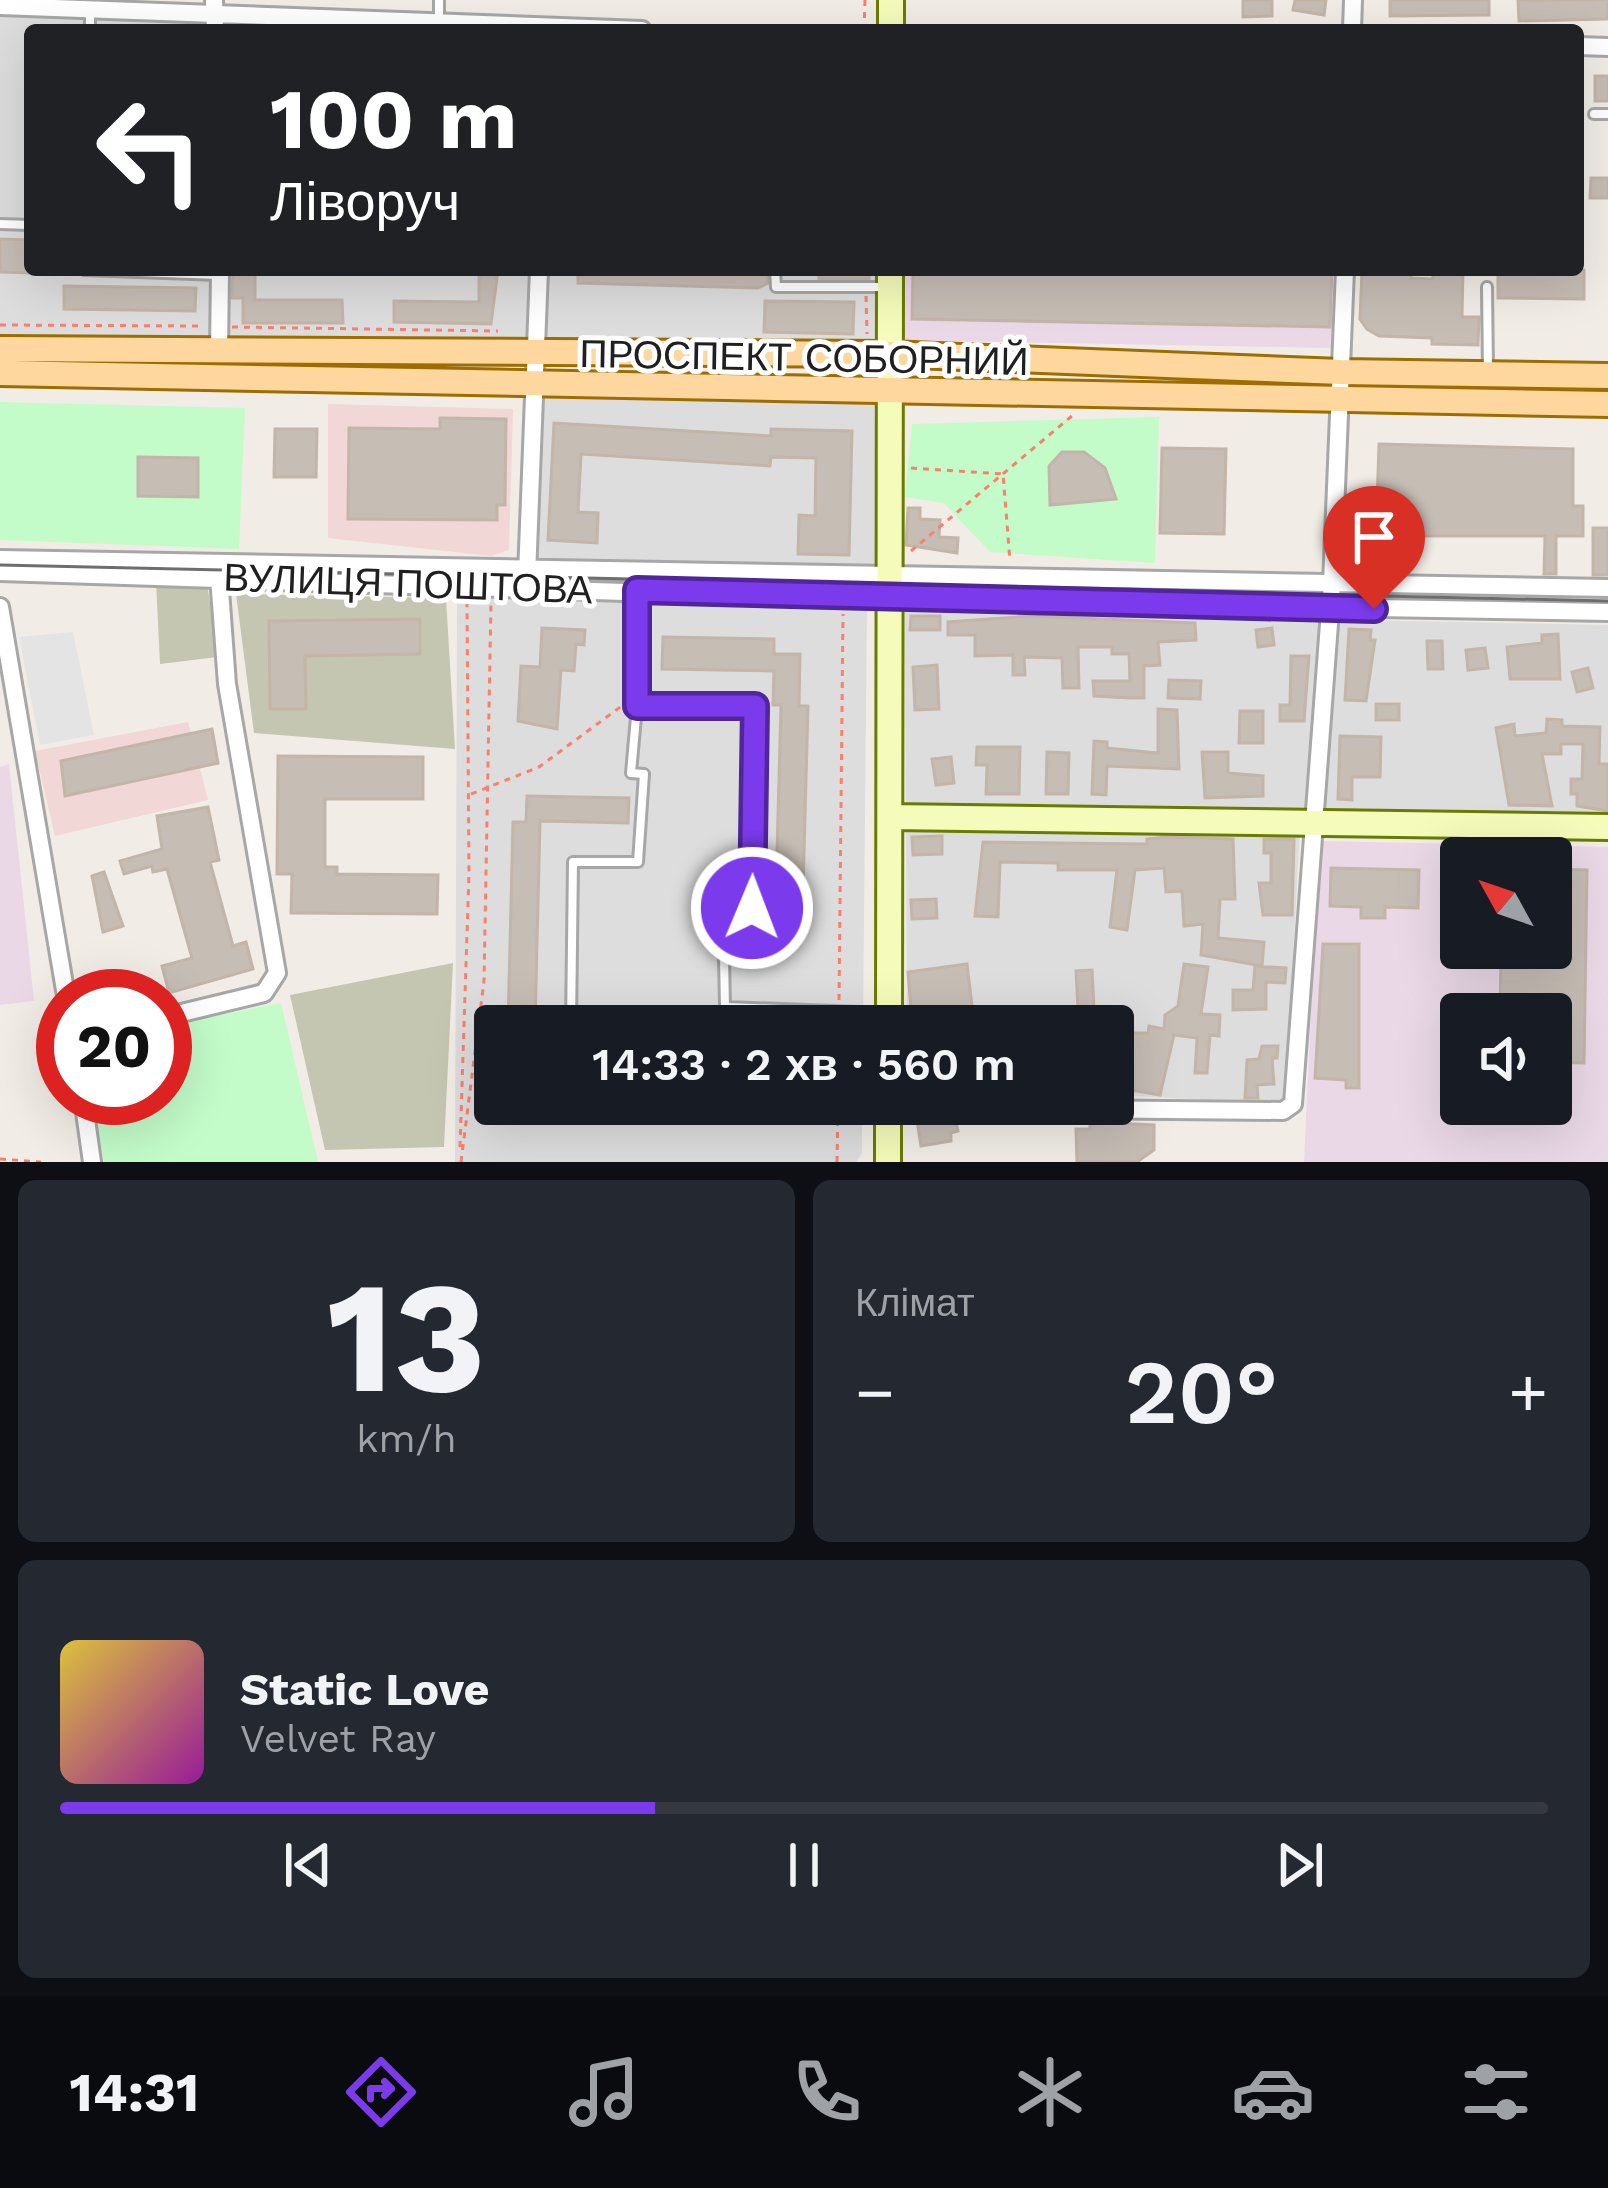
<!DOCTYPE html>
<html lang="uk">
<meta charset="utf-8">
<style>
:root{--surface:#171b24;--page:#242831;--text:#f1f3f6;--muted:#9ea1a6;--line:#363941;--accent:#7c3aed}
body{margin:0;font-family:"Work Sans",sans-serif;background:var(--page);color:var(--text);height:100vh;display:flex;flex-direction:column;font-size:45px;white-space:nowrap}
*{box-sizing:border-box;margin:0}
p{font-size:39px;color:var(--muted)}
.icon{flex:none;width:66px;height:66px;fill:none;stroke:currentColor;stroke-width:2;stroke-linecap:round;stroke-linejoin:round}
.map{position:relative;height:1162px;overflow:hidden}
.side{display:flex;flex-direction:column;gap:18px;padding:18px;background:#0d0f14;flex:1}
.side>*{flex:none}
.guide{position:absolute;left:24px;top:24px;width:1560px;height:252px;border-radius:12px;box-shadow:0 12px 48px #0002;background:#202124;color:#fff;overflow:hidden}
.needle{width:78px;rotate:310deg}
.buttons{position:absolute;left:1440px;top:837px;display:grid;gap:24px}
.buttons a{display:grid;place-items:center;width:132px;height:132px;border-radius:12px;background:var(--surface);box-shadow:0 12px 48px #0002;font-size:60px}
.speed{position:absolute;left:36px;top:969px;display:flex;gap:24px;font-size:60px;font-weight:700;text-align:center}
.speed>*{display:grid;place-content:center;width:156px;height:156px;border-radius:50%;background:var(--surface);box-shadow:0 12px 48px #0002;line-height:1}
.speed .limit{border:18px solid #d22;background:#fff;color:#111}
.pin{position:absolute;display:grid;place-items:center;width:102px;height:102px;color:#fff;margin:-123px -51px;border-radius:50% 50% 50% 0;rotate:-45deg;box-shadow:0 0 12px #0007}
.pin .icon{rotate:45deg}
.me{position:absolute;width:132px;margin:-66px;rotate:1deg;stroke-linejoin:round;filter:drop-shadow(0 0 9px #0008)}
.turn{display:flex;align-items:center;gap:42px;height:252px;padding:0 48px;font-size:54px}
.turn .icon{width:156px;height:156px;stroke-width:2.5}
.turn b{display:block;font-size:84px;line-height:102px}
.big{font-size:90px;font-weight:600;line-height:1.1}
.side .tile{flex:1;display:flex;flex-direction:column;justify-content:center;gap:18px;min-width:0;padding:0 42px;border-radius:18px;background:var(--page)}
.side .dial{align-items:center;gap:0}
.dial b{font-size:156px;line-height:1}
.song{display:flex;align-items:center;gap:36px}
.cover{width:144px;height:144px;border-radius:18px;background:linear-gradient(135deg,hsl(50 70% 55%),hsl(300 70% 35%))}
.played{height:12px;border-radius:6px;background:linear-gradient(90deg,var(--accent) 40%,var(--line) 40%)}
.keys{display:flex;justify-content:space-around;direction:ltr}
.heat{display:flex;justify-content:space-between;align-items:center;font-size:66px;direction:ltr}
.side .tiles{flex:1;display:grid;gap:18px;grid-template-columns:1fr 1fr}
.tile:last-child{grid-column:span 2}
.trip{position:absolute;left:474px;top:1005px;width:660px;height:120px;border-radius:12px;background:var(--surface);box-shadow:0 12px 48px #0002;font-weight:600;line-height:120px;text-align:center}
.tab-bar{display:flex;height:192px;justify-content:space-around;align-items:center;background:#090b0e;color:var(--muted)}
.tab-bar .icon{width:84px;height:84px}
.tab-bar .selected{color:var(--accent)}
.tab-bar b{font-size:54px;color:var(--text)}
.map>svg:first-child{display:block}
</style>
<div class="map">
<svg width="1608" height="1162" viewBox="0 0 1608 1162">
<rect width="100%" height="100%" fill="#f1ede6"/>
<path fill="#dedddd" d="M 0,14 L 471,30 L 30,30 L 30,270 L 878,270 L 876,347 L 0,334 Z
M 541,389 L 878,397 L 877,567 L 533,565 Z
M 457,591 L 867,608 L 863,1026 L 495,1026 L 495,1104 L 862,1104 L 862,1153 L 856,1162 L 455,1162 Z
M 905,611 L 1608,625 L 1608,819 L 1301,814 L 1285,1104 L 1113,1095 L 1113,1026 L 907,1026 Z"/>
<path fill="#f1d7d5" d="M 328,404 L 513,409 L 509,550 L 491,556 L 328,538 Z
M 188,722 L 208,800 L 55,836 L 35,751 Z"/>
<path fill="#ead8e6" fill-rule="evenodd" d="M 904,270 L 1332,270 L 1331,348 L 902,340 Z
M 9,764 L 34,1001 L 0,1005 L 0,767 Z
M 1319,841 L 1608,847 L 1608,1162 L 1304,1162 ZM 1461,858 L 1551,858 L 1551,948 L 1461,948 ZM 1461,1014 L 1551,1014 L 1551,1104 L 1461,1104 Z"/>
<path fill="#c5c6b1" d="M 156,581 L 207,583 L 218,657 L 160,664 Z
M 236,594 L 446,598 L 455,749 L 254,733 Z
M 453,963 L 444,1147 L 325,1150 L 290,995 Z"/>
<path fill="#c3fbc9" d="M 0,402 L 245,408 L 239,549 L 0,540 Z
M 1159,417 L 1155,563 L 990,552 L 944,503 L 905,497 L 912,424 Z
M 281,1003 L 318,1162 L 104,1162 L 92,1098 L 165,1098 L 165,1026 Z"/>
<path fill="#e4e4e4" d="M 73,632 L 94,735 L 40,745 L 19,637 Z"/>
<path fill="#c6bdb5" stroke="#c3b5a8" stroke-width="3" d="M 1243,0 L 1272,0 L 1272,16 L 1243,17 Z
M 1295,0 L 1326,0 L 1324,15 L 1293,10 Z
M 1390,0 L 1489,0 L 1489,15 L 1390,16 Z
M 1518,0 L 1608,0 L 1608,19 L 1519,21 Z
M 1595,76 L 1608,76 L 1608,101 L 1595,101 Z
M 1591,178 L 1608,178 L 1608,198 L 1590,198 Z
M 0,239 L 30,240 L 30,273 L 0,272 Z
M 233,270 L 255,270 L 255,300 L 342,300 L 343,323 L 243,323 L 243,298 L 232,298 Z
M 479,270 L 498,270 L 491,324 L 394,322 L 394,301 L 479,302 Z
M 578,270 L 767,270 L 768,283 L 758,288 L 578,283 Z
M 819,270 L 869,270 L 869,279 L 819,279 Z
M 913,270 L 1332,270 L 1330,327 L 912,319 Z
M 1362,270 L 1411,270 L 1411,278 L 1433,279 L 1433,270 L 1463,270 L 1462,317 L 1479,317 L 1478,345 L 1432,344 L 1432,338 L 1379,336 L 1367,329 L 1360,319 Z
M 1562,270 L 1584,270 L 1584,299 L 1498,298 L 1498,273 L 1562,274 Z
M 64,286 L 196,288 L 195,311 L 64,309 Z
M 765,301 L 854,302 L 853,334 L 764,332 Z
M 440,418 L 506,419 L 505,505 L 497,505 L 497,520 L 348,519 L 349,428 L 440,429 Z
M 554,423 L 771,436 L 771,429 L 852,431 L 849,555 L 798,554 L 799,515 L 815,516 L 816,458 L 771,457 L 770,466 L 581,454 L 578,512 L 598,513 L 597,543 L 548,540 Z
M 275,429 L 317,429 L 316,477 L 274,477 Z
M 1379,444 L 1573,449 L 1573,506 L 1583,506 L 1583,536 L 1556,536 L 1556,574 L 1544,574 L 1545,536 L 1376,536 Z
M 1162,448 L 1226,449 L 1224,534 L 1160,533 Z
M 1062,452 L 1084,452 L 1105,468 L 1116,499 L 1050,505 L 1049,466 Z
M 138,457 L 198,458 L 198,497 L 138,496 Z
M 908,508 L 920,508 L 920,519 L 940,520 L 939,537 L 958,538 L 957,553 L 906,545 Z
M 1593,528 L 1608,528 L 1608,575 L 1593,575 Z
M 911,616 L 940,616 L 940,630 L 910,630 Z
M 1031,616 L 1195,623 L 1196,640 L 1158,642 L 1160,665 L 1144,666 L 1144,698 L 1130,698 L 1094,696 L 1093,681 L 1130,681 L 1129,654 L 1112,654 L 1112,647 L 1078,647 L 1079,688 L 1063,688 L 1062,658 L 1024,657 L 1025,675 L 1013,675 L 1013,655 L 975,656 L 975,635 L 948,635 L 948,622 Z
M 420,619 L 420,654 L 305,656 L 306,709 L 270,709 L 269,621 Z
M 542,628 L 585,630 L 584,645 L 576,644 L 574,671 L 561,670 L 557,729 L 518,721 L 521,666 L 540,667 Z
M 1272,628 L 1274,645 L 1258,647 L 1256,630 Z
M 1349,629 L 1371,630 L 1370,640 L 1375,640 L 1366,701 L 1345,700 Z
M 1558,634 L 1560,679 L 1510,679 L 1507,647 L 1542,643 L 1542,635 Z
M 663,637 L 774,639 L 774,654 L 800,654 L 799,706 L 808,706 L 802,927 L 775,926 L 781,705 L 773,705 L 774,671 L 662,669 Z
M 1427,641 L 1442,641 L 1443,669 L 1428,669 Z
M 1485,648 L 1488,668 L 1468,670 L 1466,650 Z
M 1291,656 L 1309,656 L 1304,721 L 1280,721 L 1280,705 L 1290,705 Z
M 937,665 L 939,709 L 915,710 L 913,667 Z
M 1588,668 L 1593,688 L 1577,692 L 1572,672 Z
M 1169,680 L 1201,681 L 1200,699 L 1168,698 Z
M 1376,704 L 1399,704 L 1399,720 L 1376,720 Z
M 1158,709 L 1177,710 L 1179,769 L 1107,766 L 1106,795 L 1092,794 L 1094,741 L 1107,742 L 1107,748 L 1158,753 Z
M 1240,711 L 1263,711 L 1263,743 L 1239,743 Z
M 1547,719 L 1562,720 L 1562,726 L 1600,727 L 1599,764 L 1608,764 L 1608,811 L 1577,806 L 1577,794 L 1571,794 L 1571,779 L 1582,779 L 1583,744 L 1561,744 L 1561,754 L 1542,754 L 1552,806 L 1509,805 L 1496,728 L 1514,724 L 1515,736 L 1546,733 Z
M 212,729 L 218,763 L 65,796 L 61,761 Z
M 1340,736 L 1381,737 L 1380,777 L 1352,777 L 1352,800 L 1338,799 Z
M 977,747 L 1020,747 L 1019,794 L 986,794 L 987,765 L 976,765 Z
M 1047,752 L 1069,753 L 1068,794 L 1046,794 Z
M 1202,752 L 1228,752 L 1228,773 L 1263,776 L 1263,796 L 1205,798 Z
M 278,756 L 423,757 L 423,799 L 325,799 L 325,867 L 337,867 L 337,874 L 438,875 L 437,914 L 291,913 L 292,874 L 277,874 Z
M 951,757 L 954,783 L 936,785 L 932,759 Z
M 527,796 L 629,798 L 628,823 L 540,821 L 535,1026 L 508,1026 L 513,822 L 526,822 Z
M 208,807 L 219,860 L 210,862 L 233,946 L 246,942 L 253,969 L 169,993 L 162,966 L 192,958 L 167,869 L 153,872 L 152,866 L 124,874 L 120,861 L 162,849 L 157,816 Z
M 942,836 L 942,854 L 913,855 L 912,837 Z
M 1165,837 L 1233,839 L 1235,899 L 1220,899 L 1218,938 L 1264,942 L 1262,966 L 1201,955 L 1203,924 L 1184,926 L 1182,891 L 1166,892 L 1164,868 L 1135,870 L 1127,930 L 1110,927 L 1117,870 L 1058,870 L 1058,863 L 1000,862 L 998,917 L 975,916 L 983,842 L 1147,844 L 1147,839 Z
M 1264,839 L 1294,839 L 1292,915 L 1263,915 L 1259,883 L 1271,883 L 1271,853 L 1264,853 Z
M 1331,868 L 1419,870 L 1418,908 L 1385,907 L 1385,918 L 1361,918 L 1361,907 L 1330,906 Z
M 1551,869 L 1587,870 L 1584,1063 L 1551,1062 L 1551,1014 L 1500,1014 L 1501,948 L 1551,948 Z
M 104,872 L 123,926 L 103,932 L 92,876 Z
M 936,899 L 937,918 L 912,919 L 911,900 Z
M 732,926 L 778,927 L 778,953 L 732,952 Z
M 1323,944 L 1359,944 L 1359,1088 L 1346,1088 L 1346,1080 L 1315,1078 Z
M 967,964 L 974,1023 L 932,1026 L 930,1008 L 911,1009 L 908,972 Z
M 1184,964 L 1208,967 L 1201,1014 L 1220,1015 L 1219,1036 L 1210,1035 L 1207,1073 L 1195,1073 L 1197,1038 L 1174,1035 L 1160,1095 L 1113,1087 L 1113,1033 L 1148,1033 L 1149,1026 L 1164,1029 L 1165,1015 L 1178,1006 Z
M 1255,966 L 1286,968 L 1285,983 L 1266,982 L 1266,1009 L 1233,1010 L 1233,990 L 1253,990 Z
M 1092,970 L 1094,1008 L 1078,1008 L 1076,971 Z
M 1262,1046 L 1278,1046 L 1277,1058 L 1272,1058 L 1274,1084 L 1257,1085 L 1258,1098 L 1245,1098 L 1247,1060 L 1259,1059 Z
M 926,1104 L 951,1104 L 958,1131 L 951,1133 L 951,1141 L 921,1146 L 915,1108 Z
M 1090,1122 L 1154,1125 L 1154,1150 L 1137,1162 L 1077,1162 L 1076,1129 L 1090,1129 Z"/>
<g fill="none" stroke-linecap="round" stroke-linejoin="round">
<g stroke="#a7a7a7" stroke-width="14">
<path id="lane" d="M 439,21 L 439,0
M 90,30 L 90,9
M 1594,114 L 1608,114
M 0,224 L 30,225
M 84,270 L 218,275
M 775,270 L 776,287 L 884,287
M 1487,287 L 1488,372
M 637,593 L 637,706
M 571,1026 L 573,862 L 638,862 L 644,774 L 631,773 L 637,706 L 755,705 L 752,907 L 723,907 L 725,1007
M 726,1026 L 725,1007 L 887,1013"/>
</g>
<g stroke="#a7a7a7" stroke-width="22">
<path id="street" d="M 214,0 L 215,30
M 0,6 L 642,30
M 1352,30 L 1353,0
M 1578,46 L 1608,47
M 219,353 L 220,270
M 0,559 L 1608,588
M 0,572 L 843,599 L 1608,612
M 527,575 L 539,270
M 0,607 L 66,996
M 165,1017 L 264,993 L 277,973 L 227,684 L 219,577
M 83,1098 L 92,1162
M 976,1108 L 1283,1111 L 1293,1104 L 1332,584 L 1345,270"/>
</g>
<g stroke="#6a7b03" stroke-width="30">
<path id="secondary" d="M 891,0 L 891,30
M 891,817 L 1608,827
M 889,1026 L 890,270
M 888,1162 L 888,1104"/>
</g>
<g stroke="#9c6d00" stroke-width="30">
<path id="primary" d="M 0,349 L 889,354 L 1341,372 L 1608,376
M 0,373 L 1608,404"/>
</g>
<path stroke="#fc7f6c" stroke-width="3" stroke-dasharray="6 6" stroke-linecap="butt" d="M 864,30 L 865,0
M 866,296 L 867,334
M 0,325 L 204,326
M 232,327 L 498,331
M 911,468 L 1003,474 L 1010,561
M 911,551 L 1073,415
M 471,794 L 539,767 L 627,702
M 839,1000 L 843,614
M 460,1147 L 469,873 L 467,604
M 0,1159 L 41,1162
M 461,1162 L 484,981 L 491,601
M 837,1162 L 838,1104"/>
<use href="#lane" stroke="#fff" stroke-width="8"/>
<use href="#street" stroke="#fff" stroke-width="16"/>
<use href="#secondary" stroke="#f5fbba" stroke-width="24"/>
<use href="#primary" stroke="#fdd79e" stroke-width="24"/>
<path stroke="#6e6e6e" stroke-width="3" d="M 0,565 L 1608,601"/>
</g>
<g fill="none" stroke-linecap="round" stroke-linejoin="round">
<g stroke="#51269a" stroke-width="30">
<path id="route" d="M 752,908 L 755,706 L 637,706 L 637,590 L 1374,609"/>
</g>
<use href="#route" stroke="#7c3aed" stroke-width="21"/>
</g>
<g text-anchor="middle" stroke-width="10" stroke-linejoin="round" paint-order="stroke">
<g font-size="39" fill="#202020" stroke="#fff">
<text transform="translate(804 357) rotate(1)" y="14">ПРОСПЕКТ СОБОРНИЙ</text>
<text transform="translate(408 583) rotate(2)" y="14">ВУЛИЦЯ ПОШТОВА</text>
</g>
</g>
</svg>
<div class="buttons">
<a><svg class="needle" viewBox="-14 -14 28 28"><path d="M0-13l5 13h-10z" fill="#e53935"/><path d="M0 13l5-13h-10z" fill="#9ea1a6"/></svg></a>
<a><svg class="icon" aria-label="sound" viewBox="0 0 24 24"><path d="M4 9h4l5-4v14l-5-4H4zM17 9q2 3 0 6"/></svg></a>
</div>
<div class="speed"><div class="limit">20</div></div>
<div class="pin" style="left:1374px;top:609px;background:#d93025"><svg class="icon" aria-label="arrive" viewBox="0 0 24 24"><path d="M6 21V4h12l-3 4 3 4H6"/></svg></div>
<svg class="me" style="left:752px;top:908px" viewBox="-20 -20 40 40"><circle r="17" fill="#7c3aed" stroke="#fff" stroke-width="3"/><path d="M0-11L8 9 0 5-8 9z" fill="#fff"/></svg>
<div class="trip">14:33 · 2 хв · 560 m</div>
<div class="guide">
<div class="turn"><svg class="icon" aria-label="left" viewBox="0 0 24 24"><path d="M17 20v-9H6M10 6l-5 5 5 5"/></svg><div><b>100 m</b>Ліворуч</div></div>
</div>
</div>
<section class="side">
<div class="tiles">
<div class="tile dial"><b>13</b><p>km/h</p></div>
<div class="tile"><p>Клімат</p>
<div class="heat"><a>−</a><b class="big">20°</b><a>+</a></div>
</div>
<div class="tile">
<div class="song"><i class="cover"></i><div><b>Static Love</b><p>Velvet Ray</p></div></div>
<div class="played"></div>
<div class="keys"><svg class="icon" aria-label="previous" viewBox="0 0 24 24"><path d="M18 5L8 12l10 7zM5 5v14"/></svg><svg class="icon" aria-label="pause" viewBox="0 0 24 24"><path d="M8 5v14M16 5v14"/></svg><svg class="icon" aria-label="next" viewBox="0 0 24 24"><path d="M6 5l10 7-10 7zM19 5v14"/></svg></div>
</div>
</div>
</section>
<nav class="tab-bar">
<b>14:31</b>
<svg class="icon selected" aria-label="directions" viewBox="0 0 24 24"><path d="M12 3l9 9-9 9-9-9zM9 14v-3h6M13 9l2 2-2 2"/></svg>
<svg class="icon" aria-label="music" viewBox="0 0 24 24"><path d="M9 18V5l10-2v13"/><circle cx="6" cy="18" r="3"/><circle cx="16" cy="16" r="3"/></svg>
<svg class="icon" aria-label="phone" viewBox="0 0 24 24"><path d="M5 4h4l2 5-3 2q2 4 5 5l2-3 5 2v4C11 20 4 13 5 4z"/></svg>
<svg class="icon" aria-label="climate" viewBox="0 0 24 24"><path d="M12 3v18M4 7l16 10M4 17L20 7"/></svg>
<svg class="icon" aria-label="car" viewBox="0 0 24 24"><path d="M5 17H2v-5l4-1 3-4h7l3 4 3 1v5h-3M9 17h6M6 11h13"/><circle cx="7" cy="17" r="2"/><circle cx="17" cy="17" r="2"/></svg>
<svg class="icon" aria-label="filters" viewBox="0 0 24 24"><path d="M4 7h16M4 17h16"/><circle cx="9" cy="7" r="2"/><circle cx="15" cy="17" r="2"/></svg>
</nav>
